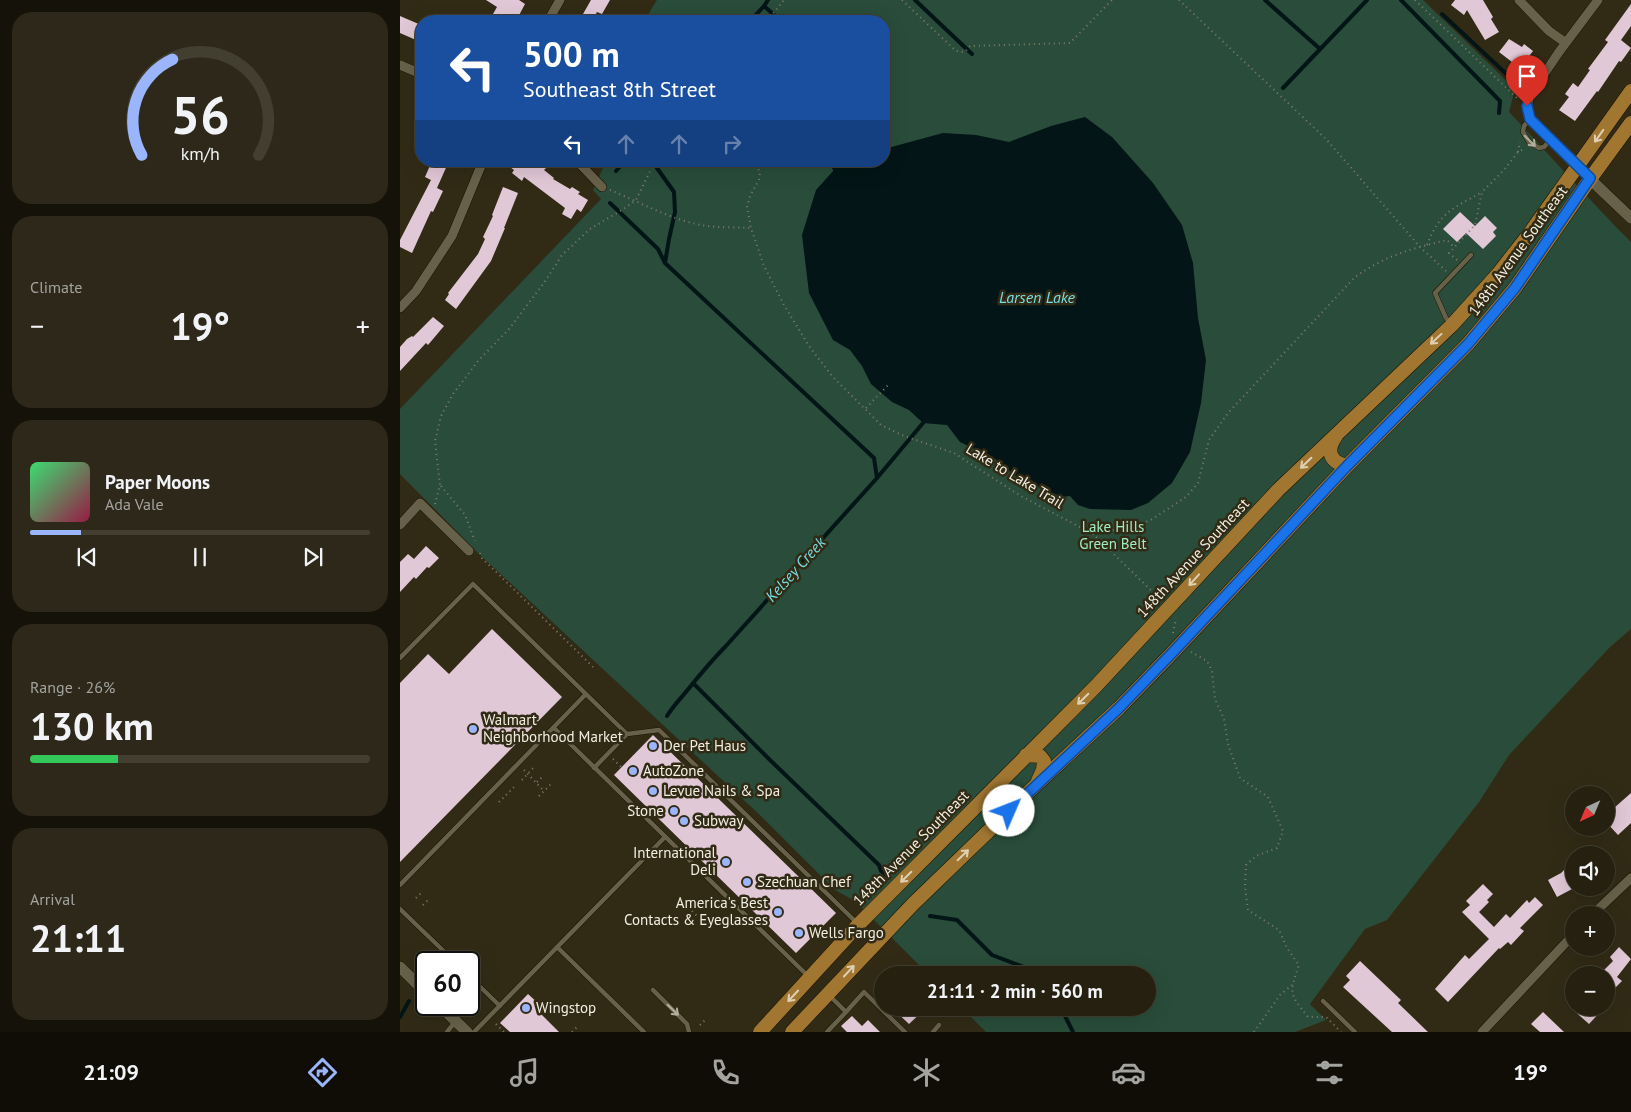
<!DOCTYPE html>
<meta charset="utf-8">
<style>
:root{--surface:#252010;--page:#2d2819;--text:#f1f3f6;--muted:#a3a39f;--line:#423e30;--accent:#9bb5fd}
body{margin:0;font-family:"PT Sans",sans-serif;background:var(--page);color:var(--text);height:100vh;display:flex;flex-direction:column;font-size:19px;white-space:nowrap}
*{box-sizing:border-box;margin:0}
p{font-size:16px;color:var(--muted)}
.icon{flex:none;width:28px;height:28px;fill:none;stroke:currentColor;stroke-width:2;stroke-linecap:round;stroke-linejoin:round}
.map{position:relative;flex:1;overflow:hidden}
.sheet{display:flex;flex-direction:column;gap:12px;padding:12px;background:#141209;width:400px}
.sheet>*{flex:none}
.top-card{position:absolute;left:15px;top:15px;width:475px;height:152px;border-radius:20px;box-shadow:0 5px 20px #0002,0 0 0 1px var(--line);background:#1a4fa0;color:#fff;overflow:hidden}
.needle{width:32px;rotate:224deg}
.controls{position:absolute;left:1165px;top:786px;display:grid;gap:10px}
.controls a{display:grid;place-items:center;width:50px;height:50px;border-radius:50%;background:var(--surface);box-shadow:0 5px 20px #0002,0 0 0 1px var(--line);font-size:25px}
.speed{position:absolute;left:15px;top:951px;display:flex;gap:10px;font-size:25px;font-weight:700;text-align:center}
.speed>*{display:grid;place-content:center;width:65px;height:65px;border-radius:50%;background:var(--surface);box-shadow:0 5px 20px #0002,0 0 0 1px var(--line);line-height:1}
.speed .limit{border:2px solid #111;border-radius:8px;background:#fff;color:#111}
.pin{position:absolute;display:grid;place-items:center;width:42px;height:42px;color:#fff;margin:-51px -21px;border-radius:50% 50% 50% 0;rotate:-45deg;box-shadow:0 0 5px #0007}
.pin .icon{rotate:45deg}
.me{position:absolute;width:55px;margin:-28px;rotate:46deg;stroke-linejoin:round;filter:drop-shadow(0 0 4px #0008)}
.turn{display:flex;align-items:center;gap:18px;height:105px;padding:0 25px;font-size:22px}
.turn .icon{width:65px;height:65px;stroke-width:2.5}
.turn b{display:block;font-size:35px;line-height:42px}
.lanes{display:flex;align-items:center;height:48px;padding:0 25px;background:#0003;justify-content:center;gap:25px;direction:ltr}
.lanes .off{opacity:.35}
.big{font-size:38px;font-weight:700;line-height:1.1}
.sheet .widget{flex:1;display:flex;flex-direction:column;justify-content:center;gap:8px;min-width:0;padding:0 18px;border-radius:20px;background:var(--page)}
.sheet .dial{align-items:center;gap:0}
.dial svg{height:130px;overflow:visible;fill:none;stroke:var(--line);stroke-width:7;stroke-linecap:round;text-anchor:middle}
.dial text{fill:var(--text);stroke:none}
.song{display:flex;align-items:center;gap:15px}
.cover{width:60px;height:60px;border-radius:8px;background:linear-gradient(135deg,hsl(140 70% 55%),hsl(340 70% 35%))}
.played{height:5px;border-radius:2px;background:linear-gradient(90deg,var(--accent) 15%,var(--line) 15%)}
.keys{display:flex;justify-content:space-around;direction:ltr}
.heat{display:flex;justify-content:space-between;align-items:center;font-size:28px;direction:ltr}
.charge{height:8px;border-radius:4px;background:linear-gradient(90deg,#34c759 26%,var(--line) 0)}
.trip{position:absolute;left:474px;top:966px;width:282px;height:50px;border-radius:25px;background:var(--surface);box-shadow:0 5px 20px #0002,0 0 0 1px var(--line);font-weight:700;line-height:50px;text-align:center}
.dock{display:flex;height:80px;justify-content:space-around;align-items:center;background:#0f0d06;color:var(--muted)}
.dock .icon{width:35px;height:35px}
.dock .active{color:var(--accent)}
.dock b{font-size:22px;color:var(--text)}
main{display:flex;flex:1;min-height:0}
.map>svg:first-child{display:block}
</style>
<main>
<section class="sheet">
<div class="widget dial"><svg viewBox="0 0 100 80">
<path d="M14 69A42 42 0 1 1 86 69"/>
<path d="M14 69A42 42 0 0 1 33 10" stroke="#9bb5fd"/>
<text x="50" y="56" font-size="32" font-weight="700">56</text>
<text x="50" y="72" font-size="11">km/h</text>
</svg></div>
<div class="widget"><p>Climate</p>
<div class="heat"><a>−</a><b class="big">19°</b><a>+</a></div>
</div>
<div class="widget">
<div class="song"><i class="cover"></i><div><b>Paper Moons</b><p>Ada Vale</p></div></div>
<div class="played"></div>
<div class="keys"><svg class="icon" aria-label="previous" viewBox="0 0 24 24"><path d="M18 5L8 12l10 7zM5 5v14"/></svg><svg class="icon" aria-label="pause" viewBox="0 0 24 24"><path d="M8 5v14M16 5v14"/></svg><svg class="icon" aria-label="next" viewBox="0 0 24 24"><path d="M6 5l10 7-10 7zM19 5v14"/></svg></div>
</div>
<div class="widget"><p>Range · 26%</p><b class="big">130 km</b><div class="charge"></div></div>
<div class="widget"><p>Arrival</p><b class="big">21:11</b></div>
</section>
<div class="map">
<svg width="1231" height="1032" viewBox="0 0 1231 1032">
<rect width="100%" height="100%" fill="#312b16"/>
<path fill="#294d3a" d="M 257,0 L 1023,0 L 1115,89 L 1109,112 C 1150,155 1189,200 1231,242 L 1231,629 L 1210,647 L 1109,755 L 1079,802 L 987,920 L 965,929 L 910,1004 L 926,1020 L 895,1032 L 586,1032 L 562,1008 L 748,1008 L 748,975 L 529,975 L 455,901 L 435,890 L 361,816 L 77,552 L 0,474 L 0,409 L 201,199 L 193,190 L 206,161 L 484,161 L 484,21 L 244,21 Z"/>
<path fill="#031516" d="M 685,117 L 712,137 L 753,183 L 782,225 L 793,263 L 798,318 L 806,360 L 801,403 L 790,452 L 772,483 L 748,503 L 731,510 L 690,509 L 678,505 L 670,496 L 662,497 L 618,478 L 595,459 L 560,442 L 547,425 L 523,423 L 509,410 L 492,402 L 471,384 L 462,366 L 450,350 L 433,340 L 409,293 L 402,235 L 416,190 L 434,170 L 438,161 L 484,161 L 484,149 L 543,133 L 576,135 L 609,142 L 651,126 Z"/>
<g fill="none" stroke-linecap="round" stroke-linejoin="round">
<path stroke="#031516" stroke-width="4" d="M 368,0 L 364,6 L 381,21
M 515,0 L 572,54
M 865,0 L 920,49
M 1001,0 L 1100,101 L 1099,113
M 1042,14 L 1116,83
M 350,21 L 364,6
M 883,88 L 967,0
M 252,161 L 274,192 L 275,212 L 269,239 L 265,263
M 431,161 L 435,170
M 216,171 L 225,161
M 210,203 L 258,249 L 265,263 L 474,458 L 477,478
M 293,683 L 370,760 L 479,865 L 481,871 L 486,875
M 267,716 C 275,703 285,694 294,682 C 304,670 314,658 325,647 L 477,478 L 523,423
M 530,916 L 557,920 L 592,955 L 645,975
M 661,1008 L 673,1032
M 0,1017 L 9,1001"/>
</g>
<path fill="#e1c8d6" d="M 86,0 L 119,0 L 125,4 L 116,21 L 89,21 L 97,7 Z
M 191,0 L 210,0 L 202,14 L 197,12 L 192,21 L 179,21 Z
M 1055,0 L 1083,0 L 1093,17 L 1091,19 L 1099,32 L 1085,40 L 1067,10 L 1064,15 L 1051,5 Z
M 1231,4 L 1231,26 L 1221,40 L 1231,48 L 1221,62 L 1219,61 L 1198,92 L 1197,91 L 1175,121 L 1159,110 L 1169,97 L 1165,94 L 1173,83 L 1178,87 L 1190,70 L 1188,69 L 1208,42 L 1205,40 Z
M 0,16 L 21,25 L 16,40 L 0,33 Z
M 1109,39 L 1122,47 L 1124,44 L 1133,51 L 1117,72 L 1109,66 L 1112,62 L 1099,52 Z
M 32,161 L 49,161 L 37,188 L 43,191 L 33,212 L 31,211 L 12,253 L 0,247 L 0,240 L 31,180 L 25,177 Z
M 102,161 L 138,161 L 146,168 L 144,170 L 154,178 L 153,179 L 170,189 L 172,187 L 180,192 L 178,194 L 188,200 L 181,212 L 177,209 L 171,219 L 162,214 L 165,208 L 124,177 L 122,181 L 112,173 L 114,170 Z
M 103,187 L 118,193 L 104,228 L 105,228 L 91,261 L 56,309 L 45,300 L 49,294 L 48,293 L 78,254 L 85,239 L 83,237 L 93,216 L 92,215 Z
M 1060,212 L 1075,226 L 1085,216 L 1097,228 L 1093,232 L 1096,236 L 1083,249 L 1066,233 L 1057,242 L 1043,229 Z
M 33,317 L 44,326 L 28,345 L 26,343 L 0,371 L 0,347 L 7,339 L 12,336 L 13,337 Z
M 26,546 L 39,558 L 29,568 L 27,567 L 16,579 L 14,577 L 0,592 L 0,562 L 8,554 L 14,559 Z
M 92,629 L 162,697 L 0,862 L 0,683 L 28,654 L 49,674 Z
M 253,735 L 436,913 L 396,953 L 214,775 Z
M 1231,793 L 1231,823 L 1218,835 L 1206,822 L 1206,815 Z
M 1174,860 L 1174,888 L 1157,897 L 1148,880 L 1161,873 Z
M 1083,884 L 1093,894 L 1087,900 L 1089,902 L 1079,912 L 1094,927 L 1106,914 L 1110,918 L 1127,900 L 1129,903 L 1135,897 L 1143,905 L 1120,928 L 1124,931 L 1111,945 L 1108,942 L 1100,949 L 1099,948 L 1048,1002 L 1035,989 L 1065,955 L 1069,959 L 1089,939 L 1062,912 L 1070,905 L 1066,901 Z
M 1219,947 L 1231,959 L 1217,977 L 1222,981 L 1206,997 L 1206,975 L 1199,975 L 1213,961 L 1210,957 Z
M 960,961 L 1001,1000 L 998,1003 L 1028,1032 L 992,1032 L 943,987 L 950,980 L 946,976 Z
M 128,994 L 140,1005 L 136,1009 L 159,1032 L 110,1032 L 100,1023 Z
M 492,1008 L 526,1008 L 509,1024 Z
M 1171,1008 L 1204,1008 L 1189,1024 Z
M 1143,1012 L 1164,1032 L 1140,1032 L 1131,1024 Z
M 452,1016 L 462,1026 L 468,1020 L 480,1032 L 447,1032 L 441,1026 Z"/>
<g fill="none" stroke-linecap="round" stroke-linejoin="round">
<g stroke="#191301" stroke-width="5.5">
<path id="service" d="M 1130,119 L 1124,126 L 1123,132 L 1129,142 L 1139,148 L 1144,147 L 1151,139
M 1051,324 L 1046,318 L 1035,293 L 1071,255
M 0,658 L 73,584 L 227,734 L 259,730 L 457,923
M 154,728 L 409,977
M 194,768 L 227,734
M 0,885 L 186,694
M 0,909 L 55,962
M 157,947 L 244,1032
M 69,976 L 100,1006
M 253,990 L 287,1024 L 289,1032
M 430,996 L 446,1012 L 464,992 L 505,1032
M 923,1001 L 955,1032
M 47,1032 L 55,1022
M 74,1032 L 265,837
M 427,1032 L 446,1012
M 533,1032 L 539,1025"/>
</g>
<g stroke="#191301" stroke-width="10">
<path id="minor" d="M 1119,0 L 1149,31 L 1166,43
M 148,21 L 160,0
M 0,65 L 21,74
M 177,161 L 202,187
M 1190,179 L 1130,119 L 1127,107 L 1130,95 L 1159,52 L 1198,0
M 0,308 L 16,291 L 52,236 L 83,161
M 0,525 L 20,503 L 69,551
M 1192,915 L 1231,878
M 1082,1032 L 1174,934"/>
</g>
<g stroke="#191301" stroke-width="12">
<path id="tertiary" d="M 1190,179 L 1231,218
M 0,967 L 26,993
M 39,1005 L 67,1032"/>
</g>
<g stroke="#191301" stroke-width="15">
<path id="primary" d="M 936,436 C 926,450 929,462 947,466
M 626,755 L 640,756 L 644,761 L 643,770 L 638,781
M 360,1032 L 458,925 L 696,686 L 878,490 L 1052,325 L 1098,274 L 1127,237 L 1231,91
M 392,1032 L 513,904 L 637,784 L 719,708 L 774,651 L 947,466 L 1068,344 L 1115,288 L 1190,179 L 1231,123"/>
</g>
<path stroke="#817c6a" stroke-width="2" stroke-dasharray="1 4" stroke-linecap="butt" d="M 502,0 L 556,51 L 565,52 L 570,46 L 670,43 L 712,0
M 779,0 L 926,139 L 1020,247 L 1046,271
M 1015,0 L 1118,99
M 367,21 L 384,0
M 1118,152 L 1120,142
M 353,161 L 360,172 L 359,180 L 350,196 L 347,207 L 351,228 L 364,266 L 384,305 L 409,346 L 432,376 L 481,425 L 504,436 L 554,453 L 621,496 L 693,534 L 759,598
M 210,190 C 240,202 269,219 301,225 C 317,228 335,227 351,228
M 1027,245 C 1040,211 1053,209 1082,192
M 1057,260 L 1049,253 L 1075,225 L 1082,192 L 1104,170 L 1118,152 L 1124,149
M 466,408 L 489,384
M 41,486 L 65,515 L 75,541
M 35,504 L 40,485 L 35,441 L 41,416 L 53,394 L 78,361 L 109,329 L 144,283 L 162,255 L 190,229 L 225,208 L 236,200 L 255,161
M 693,534 L 732,527 L 751,520 L 786,497 L 798,483 L 809,440 L 828,413 L 955,277 C 987,255 1010,249 1047,240 L 1054,247
M 80,553 L 82,558 L 194,668
M 773,633 L 776,618
M 791,652 L 807,661 L 812,671 L 815,699 L 824,719 L 828,744 L 840,778 L 868,797 L 883,831 L 877,848 L 856,856 L 846,865 L 845,887 L 848,910 L 879,930 L 887,948 L 899,965 C 889,994 889,993 908,1017 L 926,1017 L 941,1032
M 213,759 L 221,767
M 124,770 L 144,791
M 122,780 L 135,766
M 137,782 L 144,775
M 139,796 L 152,783
M 99,802 L 116,785
M 16,898 L 23,891
M 299,904 L 305,910
M 23,905 L 30,898
M 292,911 L 298,917
M 96,1024 L 104,1032
M 300,1025 L 306,1019
M 172,1032 L 178,1026
M 854,1032 L 880,995 L 892,985"/>
<use href="#service" stroke="#68614a" stroke-width="4.5"/>
<use href="#minor" stroke="#68614a" stroke-width="9"/>
<use href="#tertiary" stroke="#68614a" stroke-width="11"/>
<use href="#primary" stroke="#a07631" stroke-width="14"/>
</g>
<defs><path id="oneway-shaft" d="M-6 0H5M1.5-3L5.5 0L1.5 3" fill="none" stroke-width="1.6" stroke-linecap="round" stroke-linejoin="round" transform="scale(1.25)"/></defs>
<g stroke="#ded0b5">
<use href="#oneway-shaft" transform="translate(1199 136) rotate(125)"/>
<use href="#oneway-shaft" transform="translate(1036 339) rotate(137)"/>
<use href="#oneway-shaft" transform="translate(906 463) rotate(136)"/>
<use href="#oneway-shaft" transform="translate(794 580) rotate(132)"/>
<use href="#oneway-shaft" transform="translate(683 699) rotate(135)"/>
<use href="#oneway-shaft" transform="translate(563 855) rotate(-44)"/>
<use href="#oneway-shaft" transform="translate(506 877) rotate(135)"/>
<use href="#oneway-shaft" transform="translate(449 971) rotate(-47)"/>
<use href="#oneway-shaft" transform="translate(393 996) rotate(133)"/>
</g>
<g stroke="#b4af9d">
<use href="#oneway-shaft" transform="translate(1130 141) rotate(45)"/>
<use href="#oneway-shaft" transform="translate(273 1010) rotate(44)"/>
</g>
<g fill="none" stroke-linecap="round" stroke-linejoin="round">
<g stroke="#114b97" stroke-width="12">
<path id="route" d="M 609,811 L 719,708 L 774,651 L 947,466 L 1068,344 L 1115,288 L 1190,178 L 1130,119 L 1127,106"/>
</g>
<use href="#route" stroke="#1a73e8" stroke-width="9"/>
</g>
<g fill="#9bb5fd" stroke="#312b16" stroke-width="2">
<circle cx="73" cy="729" r="5"/>
<circle cx="253" cy="746" r="5"/>
<circle cx="233" cy="771" r="5"/>
<circle cx="253" cy="791" r="5"/>
<circle cx="274" cy="811" r="5"/>
<circle cx="284" cy="821" r="5"/>
<circle cx="326" cy="862" r="5"/>
<circle cx="347" cy="882" r="5"/>
<circle cx="378" cy="912" r="5"/>
<circle cx="399" cy="933" r="5"/>
<circle cx="126" cy="1008" r="5"/>
</g>
<g text-anchor="middle" stroke-width="5" stroke-linejoin="round" paint-order="stroke">
<g font-size="15" fill="#f2eee1" stroke="#312b16">
<text transform="translate(1118 251) rotate(-54)" y="5">148th Avenue Southeast</text>
<text transform="translate(615 476) rotate(31)" y="5">Lake to Lake Trail</text>
<text transform="translate(793 558) rotate(-47)" y="5">148th Avenue Southeast</text>
<text transform="translate(511 848) rotate(-45)" y="5">148th Avenue Southeast</text>
</g>
<g font-size="15" fill="#a1edc3" stroke="#312b16">
<text x="713" y="532">Lake Hills<tspan x="713" dy="17">Green Belt</tspan></text>
</g>
<g font-size="15" fill="#f2eee1" stroke="#312b16" text-anchor="start">
<text x="83" y="725">Walmart<tspan x="83" dy="17">Neighborhood Market</tspan></text>
<text x="263" y="751">Der Pet Haus</text>
<text x="243" y="776">AutoZone</text>
<text x="263" y="796">Levue Nails &amp; Spa</text>
<text x="264" y="816" text-anchor="end">Stone</text>
<text x="294" y="826">Subway</text>
<text x="316" y="858" text-anchor="end">International<tspan x="316" dy="17">Deli</tspan></text>
<text x="357" y="887">Szechuan Chef</text>
<text x="368" y="908" text-anchor="end">America's Best<tspan x="368" dy="17">Contacts &amp; Eyeglasses</tspan></text>
<text x="409" y="938">Wells Fargo</text>
<text x="136" y="1013">Wingstop</text>
</g>
<g font-size="16" font-style="italic" fill="#78dee3" stroke="#312b16">
<text x="637" y="303">Larsen Lake</text>
<text transform="translate(395 569) rotate(-48)" y="6">Kelsey Creek</text>
</g>
</g>
</svg>
<div class="controls">
<a><svg class="needle" viewBox="-14 -14 28 28"><path d="M0-13l5 13h-10z" fill="#e53935"/><path d="M0 13l5-13h-10z" fill="#a3a39f"/></svg></a>
<a><svg class="icon" aria-label="sound" viewBox="0 0 24 24"><path d="M4 9h4l5-4v14l-5-4H4zM17 9q2 3 0 6"/></svg></a>
<a>+</a>
<a>−</a>
</div>
<div class="speed"><div class="limit">60</div></div>
<div class="pin" style="left:1127px;top:106px;background:#d93025"><svg class="icon" aria-label="arrive" viewBox="0 0 24 24"><path d="M6 21V4h12l-3 4 3 4H6"/></svg></div>
<svg class="me" style="left:609px;top:811px" viewBox="-20 -20 40 40"><circle r="19" fill="#fff"/><path d="M0-13L10 11 0 6-10 11z" fill="#1a73e8"/></svg>
<div class="trip">21:11 · 2 min · 560 m</div>
<div class="top-card">
<div class="turn"><svg class="icon" aria-label="left" viewBox="0 0 24 24"><path d="M17 20v-9H6M10 6l-5 5 5 5"/></svg><div><b>500 m</b>Southeast 8th Street</div></div>
<div class="lanes"><svg class="icon" aria-label="left" viewBox="0 0 24 24"><path d="M17 20v-9H6M10 6l-5 5 5 5"/></svg><svg class="icon off" aria-label="ahead" viewBox="0 0 24 24"><path d="M12 20V5M6 11l6-6 6 6"/></svg><svg class="icon off" aria-label="ahead" viewBox="0 0 24 24"><path d="M12 20V5M6 11l6-6 6 6"/></svg><svg class="icon off" aria-label="right" viewBox="0 0 24 24"><path d="M7 20v-9h11M14 6l5 5-5 5"/></svg></div>
</div>
</div>
</main>
<nav class="dock">
<b>21:09</b>
<svg class="icon active" aria-label="directions" viewBox="0 0 24 24"><path d="M12 3l9 9-9 9-9-9zM9 14v-3h6M13 9l2 2-2 2"/></svg>
<svg class="icon" aria-label="music" viewBox="0 0 24 24"><path d="M9 18V5l10-2v13"/><circle cx="6" cy="18" r="3"/><circle cx="16" cy="16" r="3"/></svg>
<svg class="icon" aria-label="phone" viewBox="0 0 24 24"><path d="M5 4h4l2 5-3 2q2 4 5 5l2-3 5 2v4C11 20 4 13 5 4z"/></svg>
<svg class="icon" aria-label="climate" viewBox="0 0 24 24"><path d="M12 3v18M4 7l16 10M4 17L20 7"/></svg>
<svg class="icon" aria-label="car" viewBox="0 0 24 24"><path d="M5 17H2v-5l4-1 3-4h7l3 4 3 1v5h-3M9 17h6M6 11h13"/><circle cx="7" cy="17" r="2"/><circle cx="17" cy="17" r="2"/></svg>
<svg class="icon" aria-label="filters" viewBox="0 0 24 24"><path d="M4 7h16M4 17h16"/><circle cx="9" cy="7" r="2"/><circle cx="15" cy="17" r="2"/></svg>
<b>19°</b>
</nav>
